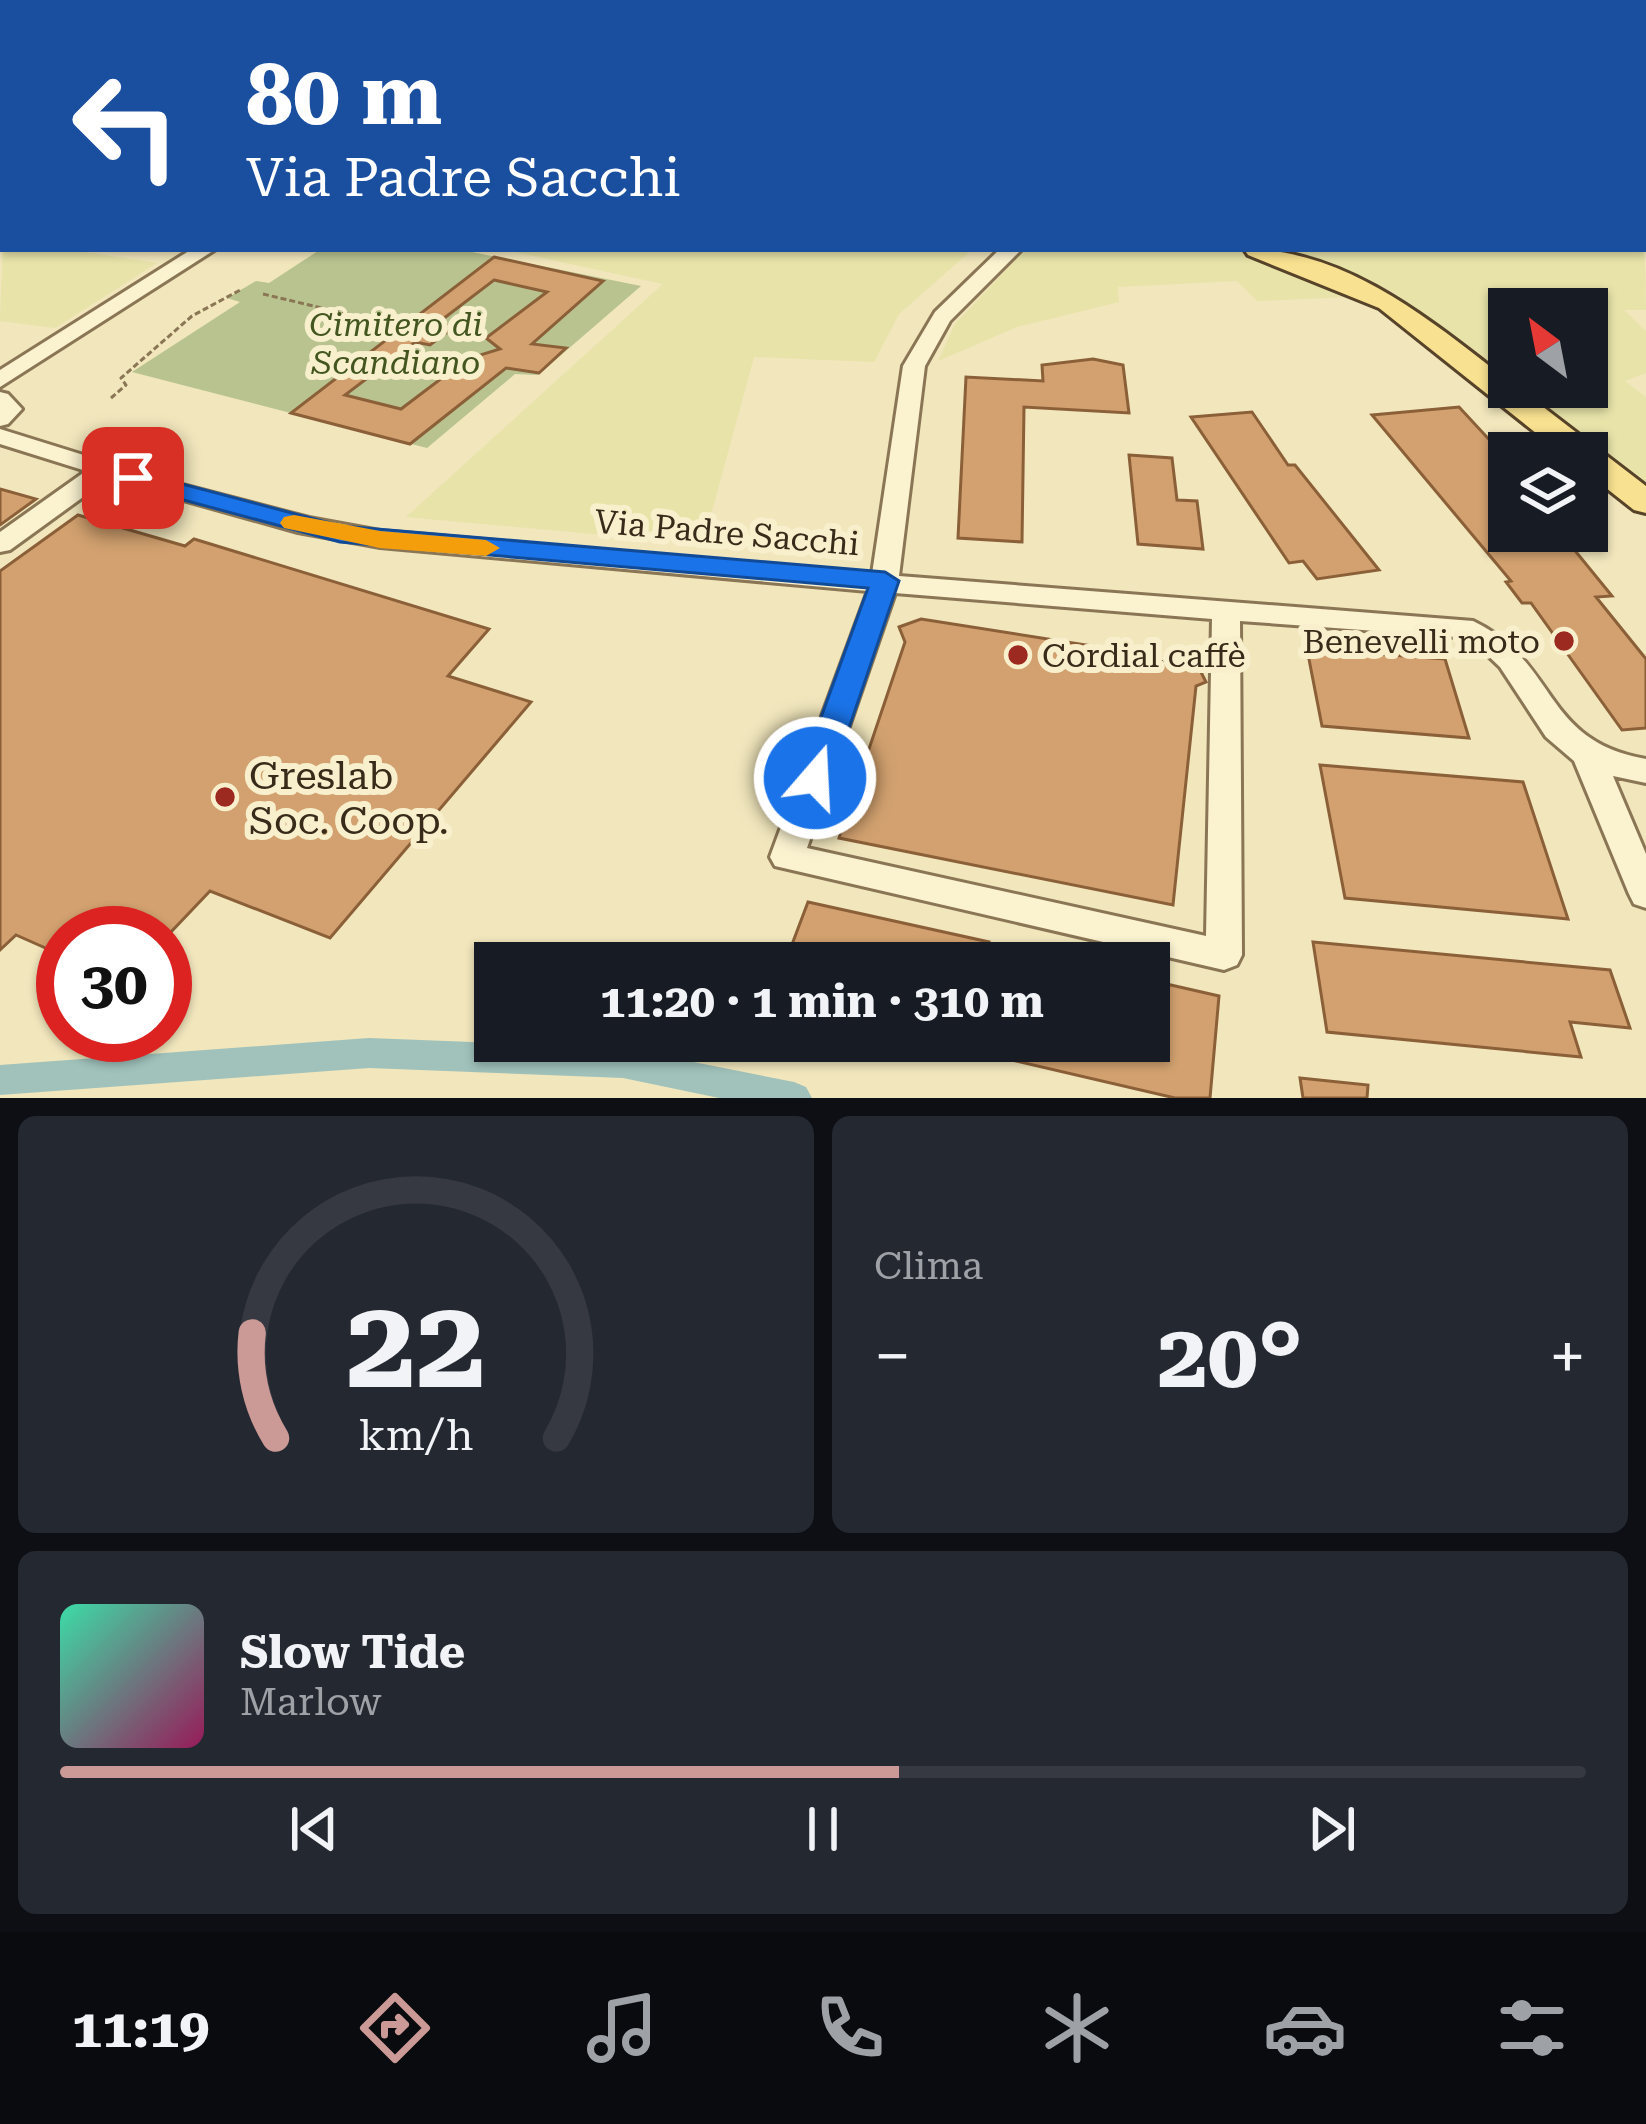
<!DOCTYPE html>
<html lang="it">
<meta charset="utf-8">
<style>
:root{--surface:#171b24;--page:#242831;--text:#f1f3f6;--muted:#9ea1a6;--line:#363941;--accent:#cb9996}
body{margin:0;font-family:"Roboto Serif",serif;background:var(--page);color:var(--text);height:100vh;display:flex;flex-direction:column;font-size:45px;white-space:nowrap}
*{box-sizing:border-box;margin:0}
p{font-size:39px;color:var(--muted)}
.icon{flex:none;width:66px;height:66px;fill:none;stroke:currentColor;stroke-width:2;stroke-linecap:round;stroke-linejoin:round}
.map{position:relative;height:1098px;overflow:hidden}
.side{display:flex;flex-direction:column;gap:18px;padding:18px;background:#0d0f14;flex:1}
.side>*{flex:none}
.hud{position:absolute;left:0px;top:0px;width:1647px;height:252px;box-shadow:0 3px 9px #0004;background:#1a4fa0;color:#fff;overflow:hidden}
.needle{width:78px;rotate:328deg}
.tools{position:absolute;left:1488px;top:288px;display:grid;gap:24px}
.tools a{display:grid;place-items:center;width:120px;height:120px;border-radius:0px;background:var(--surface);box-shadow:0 3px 9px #0004;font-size:60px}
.speed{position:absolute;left:36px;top:906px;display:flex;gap:24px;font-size:60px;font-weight:700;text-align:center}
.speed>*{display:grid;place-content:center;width:156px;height:156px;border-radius:50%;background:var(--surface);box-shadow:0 3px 9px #0004;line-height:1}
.speed .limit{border:18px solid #d22;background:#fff;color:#111}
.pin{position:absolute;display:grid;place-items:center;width:102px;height:102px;color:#fff;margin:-51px;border-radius:24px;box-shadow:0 6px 18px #0006}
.me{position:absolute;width:132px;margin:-66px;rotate:19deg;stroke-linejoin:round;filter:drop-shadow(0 0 9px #0008)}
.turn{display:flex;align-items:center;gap:42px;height:252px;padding:0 48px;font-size:54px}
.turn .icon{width:156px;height:156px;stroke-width:2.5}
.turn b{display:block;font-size:84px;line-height:102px}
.big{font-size:90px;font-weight:700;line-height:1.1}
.side .card{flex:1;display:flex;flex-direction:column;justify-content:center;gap:18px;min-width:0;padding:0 42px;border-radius:18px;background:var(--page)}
.side .dial{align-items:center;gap:0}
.dial svg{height:312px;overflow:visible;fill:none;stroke:var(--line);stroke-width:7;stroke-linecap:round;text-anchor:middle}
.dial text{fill:var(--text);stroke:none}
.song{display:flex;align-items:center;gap:36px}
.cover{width:144px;height:144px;border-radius:18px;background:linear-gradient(135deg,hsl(160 70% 55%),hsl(330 70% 35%))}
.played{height:12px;border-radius:6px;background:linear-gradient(90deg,var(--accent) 55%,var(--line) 55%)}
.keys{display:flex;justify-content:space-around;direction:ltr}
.heat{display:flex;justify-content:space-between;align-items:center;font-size:66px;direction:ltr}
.side .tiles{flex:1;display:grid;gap:18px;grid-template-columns:1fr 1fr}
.card:last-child{grid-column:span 2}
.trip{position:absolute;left:474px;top:942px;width:696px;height:120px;border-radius:0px;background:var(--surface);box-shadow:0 3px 9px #0004;font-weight:700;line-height:120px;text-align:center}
.dock{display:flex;height:192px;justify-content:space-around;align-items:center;background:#090b0e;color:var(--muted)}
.dock .icon{width:84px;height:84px}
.dock .on{color:var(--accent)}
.dock b{font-size:54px;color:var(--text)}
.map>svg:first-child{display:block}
</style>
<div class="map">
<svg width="1646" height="1098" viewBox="0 0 1646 1098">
<rect width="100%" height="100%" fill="#f1e6bc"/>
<path fill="#e7e3a9" d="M 813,0 L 910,1 L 1620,0 L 811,3 Z
M 1644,219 L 1646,310 L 1624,310 L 1646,331 L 1646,373 L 1625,381 L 1646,397 L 1646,484 L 1520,387 L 1587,387 L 1587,309 L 1509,309 L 1509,379 L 1392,291 L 1276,249 L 1644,249 Z
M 3,240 L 3,249 L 66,249 L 157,263 L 55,328 L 0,321 Z
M 501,249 L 973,249 L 899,314 L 874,362 L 754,357 L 703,544 L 406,517 L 663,284 Z
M 1026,249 L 1241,249 L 1368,296 L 1257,301 L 1237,281 L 1118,287 L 1119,302 L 1017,327 L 938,361 L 955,324 Z"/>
<path fill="#b8c390" d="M 321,249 L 457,249 L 641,286 L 538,375 L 515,374 L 427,448 L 132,372 L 240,302 L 227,298 L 256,281 L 269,283 Z"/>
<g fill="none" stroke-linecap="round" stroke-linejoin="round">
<path fill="#a0c2bb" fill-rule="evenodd" d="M 369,1038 L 623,1048 L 794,1082 L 806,1087 L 812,1098 L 719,1098 L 623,1078 L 369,1068 L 0,1095 L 0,1065 Z"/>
<path fill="#a0c2bb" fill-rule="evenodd" d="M 452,0 L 526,0 L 450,3 Z
M 0,69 L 3,69 L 0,85 Z"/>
</g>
<path fill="#d2a16f" stroke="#8b6038" stroke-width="3" fill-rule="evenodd" d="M 494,257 L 603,281 L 532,344 L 566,348 L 539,373 L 506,368 L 410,444 L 291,413 ZM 494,280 L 547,292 L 486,338 L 500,349 L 467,359 L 401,409 L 345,395 L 415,342 L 430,345 L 454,327 L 439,322 Z
M 1093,359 L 1123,365 L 1129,413 L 1024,407 L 1022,542 L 958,538 L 966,377 L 1043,381 L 1042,365 Z
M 1459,407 L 1509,461 L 1509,531 L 1559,531 L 1612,596 L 1596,597 L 1646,659 L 1646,728 L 1622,730 L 1531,603 L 1522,603 L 1506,582 L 1511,581 L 1372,415 Z
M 1252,412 L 1288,465 L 1295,465 L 1379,570 L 1317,579 L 1303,561 L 1289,563 L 1191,417 Z
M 1129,455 L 1172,458 L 1177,500 L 1197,501 L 1203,549 L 1138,544 Z
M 0,489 L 36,499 L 0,525 Z
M 78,515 L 185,546 L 194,539 L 489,629 L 448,676 L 531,702 L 330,938 L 210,891 L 170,933 L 63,933 L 50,950 L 16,935 L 0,950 L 0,571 Z
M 921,619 L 1092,646 L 1200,670 L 1206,682 L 1196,686 L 1173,905 L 839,838 L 905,642 L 899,627 Z
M 1307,649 L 1445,659 L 1469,738 L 1322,726 Z
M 1320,765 L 1523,782 L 1568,919 L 1345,898 Z
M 808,902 L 989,942 L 984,963 L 785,963 Z
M 1313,942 L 1610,970 L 1630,1028 L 1570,1022 L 1581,1057 L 1327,1032 Z
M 1149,980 L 1219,996 L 1210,1098 L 1175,1098 L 1003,1058 L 1007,1041 L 1149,1041 Z
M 1300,1078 L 1368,1085 L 1367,1098 L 1303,1098 Z"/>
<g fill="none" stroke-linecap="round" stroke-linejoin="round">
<g stroke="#8a7654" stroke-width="6">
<path id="minor" d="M 0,20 L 3,20 L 3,28 L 0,28 Z
M 1644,206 L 1646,207 L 1646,219 L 1644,218 Z
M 192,249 L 216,249 L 0,387 L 0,370 Z
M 1000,249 L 1022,249 L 950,321 L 925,366 L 899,576 L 1473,621 C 1559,662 1541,741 1646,759 L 1646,783 L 1613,776 L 1646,854 L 1646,908 L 1634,904 L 1629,894 L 1574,761 L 1546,737 L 1500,667 L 1480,648 L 1458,637 L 1240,621 L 1242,955 L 1237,965 L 1224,970 L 775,866 L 770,857 L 868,591 L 380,547 L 298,532 L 108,479 L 10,550 L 0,552 L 0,532 L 86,471 L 0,444 L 0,429 L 167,481 L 309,518 L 380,531 L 872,574 L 903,366 L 935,312 ZM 895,593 L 1212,619 L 1206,936 L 807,848 Z
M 0,392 L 8,394 L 22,409 L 8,424 L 0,426 Z"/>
</g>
<g stroke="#574329" stroke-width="6">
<path id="major" d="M 537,0 L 557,0 L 557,3 L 537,3 Z
M 1244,249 C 1347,249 1431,321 1509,381 L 1509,387 L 1517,387 L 1646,486 L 1646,513 L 1634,510 L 1587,473 L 1587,453 L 1561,453 L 1379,308 L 1248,255 Z"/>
</g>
<path stroke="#8a7654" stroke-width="3" stroke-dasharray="6 3" stroke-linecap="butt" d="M 260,3 L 289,0
M 1624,3 L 1631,0
M 263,294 L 389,324
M 111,398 L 126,385 L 121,378 L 192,316 L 242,289"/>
<use href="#minor" fill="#fbf2d0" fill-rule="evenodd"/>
<use href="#major" fill="#f8e190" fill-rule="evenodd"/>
</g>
<path fill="#1a73e8" stroke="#114b97" stroke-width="3" d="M 133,471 L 341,526 L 885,572 L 899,581 L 832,778 L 827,787 L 804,787 L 799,778 L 868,588 L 340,542 L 124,484 L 120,478 L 124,473 Z"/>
<path fill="#f59e0b" d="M 294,515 L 380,531 L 486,540 L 500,548 L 486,556 L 380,548 L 284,528 L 280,523 L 284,517 Z"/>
<g fill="#9d2a20" stroke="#f8efcc" stroke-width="4.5">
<circle cx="1564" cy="641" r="12"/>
<circle cx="1018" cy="655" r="12"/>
<circle cx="225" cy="797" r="12"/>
</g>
<g text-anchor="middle" stroke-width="12" stroke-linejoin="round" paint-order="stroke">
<g font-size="33" font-style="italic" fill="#43561f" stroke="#f8efcc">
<text x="396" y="336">Cimitero di<tspan x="396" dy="38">Scandiano</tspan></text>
</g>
<g font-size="33" fill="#382b1a" stroke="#f8efcc">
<text transform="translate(727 532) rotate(5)" y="12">Via Padre Sacchi</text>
</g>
<g font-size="33" fill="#382b1a" stroke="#f8efcc" text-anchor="end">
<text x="1540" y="653">Benevelli moto</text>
<text x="1042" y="667" text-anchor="start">Cordial caffè</text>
</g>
<g font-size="39" fill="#382b1a" stroke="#f8efcc" text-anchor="start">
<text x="249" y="789">Greslab<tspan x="249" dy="45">Soc. Coop.</tspan></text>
</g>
</g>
</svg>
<div class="tools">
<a><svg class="needle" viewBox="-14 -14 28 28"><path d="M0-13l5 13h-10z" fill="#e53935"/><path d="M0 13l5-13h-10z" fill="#9ea1a6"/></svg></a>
<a><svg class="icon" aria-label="layers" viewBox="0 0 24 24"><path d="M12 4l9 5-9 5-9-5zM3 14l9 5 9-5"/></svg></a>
</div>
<div class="speed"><div class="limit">30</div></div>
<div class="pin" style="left:133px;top:478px;background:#d93025"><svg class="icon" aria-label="arrive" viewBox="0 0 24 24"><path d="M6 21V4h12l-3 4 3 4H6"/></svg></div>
<svg class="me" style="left:815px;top:778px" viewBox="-20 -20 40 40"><circle r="17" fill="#1a73e8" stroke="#fff" stroke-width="3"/><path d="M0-11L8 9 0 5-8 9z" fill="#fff"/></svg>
<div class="trip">11:20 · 1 min · 310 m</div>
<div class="hud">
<div class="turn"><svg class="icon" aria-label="left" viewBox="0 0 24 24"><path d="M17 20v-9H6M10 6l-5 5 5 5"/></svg><div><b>80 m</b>Via Padre Sacchi</div></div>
</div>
</div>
<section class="side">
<div class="tiles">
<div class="card dial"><svg viewBox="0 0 100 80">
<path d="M14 69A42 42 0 1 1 86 69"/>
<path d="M14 69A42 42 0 0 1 8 42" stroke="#cb9996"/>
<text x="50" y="56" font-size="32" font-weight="700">22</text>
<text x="50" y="72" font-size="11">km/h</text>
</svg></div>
<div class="card"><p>Clima</p>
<div class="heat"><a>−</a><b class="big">20°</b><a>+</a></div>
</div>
<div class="card">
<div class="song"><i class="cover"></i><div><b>Slow Tide</b><p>Marlow</p></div></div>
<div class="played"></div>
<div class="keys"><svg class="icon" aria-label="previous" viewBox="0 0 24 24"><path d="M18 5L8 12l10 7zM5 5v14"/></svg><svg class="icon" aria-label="pause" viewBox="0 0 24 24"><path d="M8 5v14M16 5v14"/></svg><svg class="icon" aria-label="next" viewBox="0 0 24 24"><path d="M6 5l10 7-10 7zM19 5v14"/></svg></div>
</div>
</div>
</section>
<nav class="dock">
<b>11:19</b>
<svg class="icon on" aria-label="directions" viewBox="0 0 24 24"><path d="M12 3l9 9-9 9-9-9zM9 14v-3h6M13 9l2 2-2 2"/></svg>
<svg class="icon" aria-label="music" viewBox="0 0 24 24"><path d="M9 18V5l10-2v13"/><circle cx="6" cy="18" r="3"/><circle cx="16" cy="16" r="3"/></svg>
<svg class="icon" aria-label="phone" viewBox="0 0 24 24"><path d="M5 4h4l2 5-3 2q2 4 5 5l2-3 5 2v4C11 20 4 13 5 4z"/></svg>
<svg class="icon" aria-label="climate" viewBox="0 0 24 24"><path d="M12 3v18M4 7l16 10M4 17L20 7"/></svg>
<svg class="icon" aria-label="car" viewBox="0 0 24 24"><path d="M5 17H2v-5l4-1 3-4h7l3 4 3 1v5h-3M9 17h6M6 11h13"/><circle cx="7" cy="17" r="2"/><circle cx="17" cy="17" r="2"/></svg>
<svg class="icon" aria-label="filters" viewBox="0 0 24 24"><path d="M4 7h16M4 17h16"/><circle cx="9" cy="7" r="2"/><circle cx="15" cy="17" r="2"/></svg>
</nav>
